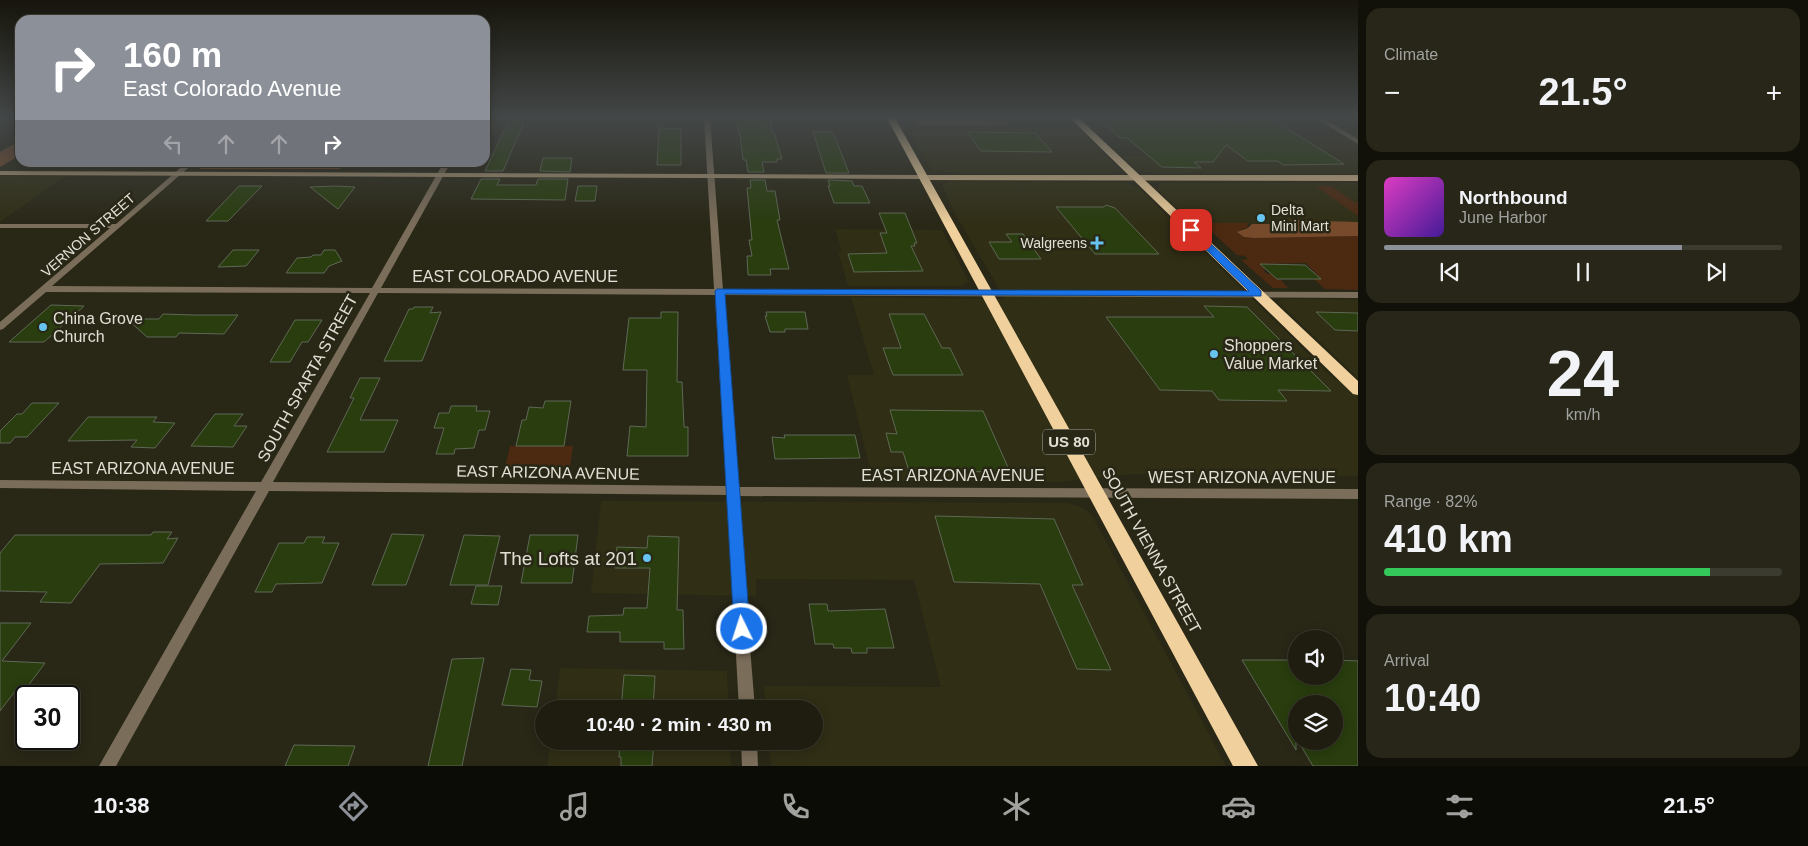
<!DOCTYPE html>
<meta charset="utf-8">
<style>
:root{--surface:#1f1d10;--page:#272619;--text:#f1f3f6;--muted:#a1a29f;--line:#3c3b30;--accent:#8c9099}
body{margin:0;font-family:Helvetica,sans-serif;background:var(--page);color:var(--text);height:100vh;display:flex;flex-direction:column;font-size:19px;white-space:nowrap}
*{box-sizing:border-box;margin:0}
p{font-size:16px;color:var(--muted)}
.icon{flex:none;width:28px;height:28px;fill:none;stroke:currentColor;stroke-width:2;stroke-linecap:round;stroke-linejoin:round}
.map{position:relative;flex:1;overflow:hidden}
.drawer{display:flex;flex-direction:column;gap:8px;padding:8px;background:#111009;width:450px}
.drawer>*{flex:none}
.guide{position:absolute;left:15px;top:15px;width:475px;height:152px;border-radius:15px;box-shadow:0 2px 12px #0003,0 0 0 1px var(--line);background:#8c9099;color:#fff;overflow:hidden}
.controls{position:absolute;left:1288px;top:630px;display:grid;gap:10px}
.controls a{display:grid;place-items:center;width:55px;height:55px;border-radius:50%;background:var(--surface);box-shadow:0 2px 12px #0003,0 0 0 1px var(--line);font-size:25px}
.speed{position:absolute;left:15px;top:685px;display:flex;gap:10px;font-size:25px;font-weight:700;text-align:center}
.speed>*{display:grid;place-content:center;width:65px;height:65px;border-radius:50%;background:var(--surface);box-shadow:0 2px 12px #0003,0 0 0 1px var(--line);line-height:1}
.speed .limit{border:2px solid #111;border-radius:8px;background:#fff;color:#111}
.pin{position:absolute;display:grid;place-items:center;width:42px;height:42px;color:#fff;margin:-21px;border-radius:10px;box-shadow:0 2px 8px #0006}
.me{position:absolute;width:55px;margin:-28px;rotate:356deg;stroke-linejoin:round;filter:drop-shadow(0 0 4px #0008)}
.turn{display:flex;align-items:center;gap:18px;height:105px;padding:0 25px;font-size:22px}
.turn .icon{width:65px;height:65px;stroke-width:2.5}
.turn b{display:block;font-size:35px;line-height:42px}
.lanes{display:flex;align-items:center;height:48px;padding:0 25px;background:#0003;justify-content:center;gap:25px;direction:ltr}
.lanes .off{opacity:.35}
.big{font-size:38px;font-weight:800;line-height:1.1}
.drawer .tile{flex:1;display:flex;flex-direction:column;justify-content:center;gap:8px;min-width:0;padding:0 18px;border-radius:15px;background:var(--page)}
.drawer .dial{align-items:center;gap:0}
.dial b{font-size:65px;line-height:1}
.song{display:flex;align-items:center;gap:15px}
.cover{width:60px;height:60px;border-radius:8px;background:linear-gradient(135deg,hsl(310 70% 55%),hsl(260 70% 35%))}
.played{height:5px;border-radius:2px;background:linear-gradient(90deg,var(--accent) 75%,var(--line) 75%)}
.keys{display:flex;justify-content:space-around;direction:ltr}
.heat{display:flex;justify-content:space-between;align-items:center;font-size:28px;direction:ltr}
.charge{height:8px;border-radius:4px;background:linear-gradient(90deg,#34c759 82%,var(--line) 0)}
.trip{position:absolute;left:535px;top:700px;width:288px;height:50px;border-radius:25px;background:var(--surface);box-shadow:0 2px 12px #0003,0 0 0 1px var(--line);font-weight:800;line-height:50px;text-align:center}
.tab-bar{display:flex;height:80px;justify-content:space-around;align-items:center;background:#0c0c06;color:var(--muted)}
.tab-bar .icon{width:35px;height:35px}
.tab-bar .on{color:var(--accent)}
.tab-bar b{font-size:22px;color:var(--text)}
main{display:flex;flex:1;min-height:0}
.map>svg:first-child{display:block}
</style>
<main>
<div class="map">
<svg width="1358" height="766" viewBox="0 0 1358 766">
<rect width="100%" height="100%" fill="#292716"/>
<path fill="#302e15" d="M 901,118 L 914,118 L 918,125 L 1076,126 L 1121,171 L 1116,173 L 955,173 L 932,170 Z
M 1323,118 L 1358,118 L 1358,174 L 1150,173 L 1137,170 L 1122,156 L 1211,156 L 1219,137 L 1354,137 Z
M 0,176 L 66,176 L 0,222 Z
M 949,181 L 1127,183 L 1138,187 L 1335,380 L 1358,380 L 1358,476 L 1133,474 L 1058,482 L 873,481 L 847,375 L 874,375 L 851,297 L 1005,299 L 953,210 L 942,185 Z
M 1161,183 L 1358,183 L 1358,207 L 1347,207 L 1358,216 L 1358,226 L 1194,224 L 1159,191 L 1158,187 Z
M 835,229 L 942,230 L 969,282 L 962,286 L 848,286 L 838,252 L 842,252 Z
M 1287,299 L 1358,300 L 1358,378 L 1279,303 L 1280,300 Z
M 601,501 L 1065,503 L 1079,506 L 1089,512 L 1094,519 L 1226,766 L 771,766 L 769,741 L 814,741 L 814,709 L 766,709 L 764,686 L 941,687 L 914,580 L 756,579 L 756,596 L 591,593 Z
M 560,668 L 727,671 L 729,709 L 555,709 Z
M 551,741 L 730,741 L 731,766 L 547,766 Z"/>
<path fill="#4c2a12" d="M 1316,186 L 1331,186 L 1354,202 L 1358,202 L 1358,216 Z
M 1202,223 L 1247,223 L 1248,228 L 1241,229 L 1244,237 L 1254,238 L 1358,236 L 1358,290 L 1325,289 L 1314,279 L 1321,279 L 1306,263 L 1261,264 L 1266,269 L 1263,270 L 1267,274 L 1271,274 L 1277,279 L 1281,280 L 1288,288 L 1273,288 L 1241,260 L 1248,259 L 1245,256 L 1237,255 Z
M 510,446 L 573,446 L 570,468 L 505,467 Z"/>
<path fill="#774a2c" d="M 914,118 L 984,118 L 988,122 L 1007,123 L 1010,125 L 917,125 Z
M 14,144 L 20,144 L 20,155 L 0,167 L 0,152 Z
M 204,162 L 346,162 L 346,163 L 340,169 L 200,169 L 199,166 Z
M 1290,220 L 1358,222 L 1358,236 L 1254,238 L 1244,237 L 1237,232 L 1248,228 L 1252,224 L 1285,224 Z"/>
<path fill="#293d0e" stroke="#5f6856" d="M 510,118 L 524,118 L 521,125 L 523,125 L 503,171 L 485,171 Z
M 735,118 L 770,118 L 772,132 L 774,132 L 782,159 L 777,159 L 777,162 L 762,162 L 764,172 L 748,172 L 746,160 L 743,160 L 740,135 Z
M 1099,119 L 1275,121 L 1344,164 L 1283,165 L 1278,161 L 1248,161 L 1226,145 L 1213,162 L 1194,162 L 1201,168 L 1162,167 L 1127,138 L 1120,138 Z
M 659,128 L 681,129 L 681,165 L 657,165 Z
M 813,132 L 833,132 L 849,173 L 826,173 Z
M 967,132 L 1035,133 L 1052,152 L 981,151 Z
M 543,158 L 572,158 L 570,172 L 540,171 Z
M 481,179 L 500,179 L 497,185 L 536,185 L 538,179 L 568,179 L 565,200 L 471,199 Z
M 750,180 L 765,180 L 767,191 L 775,191 L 780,220 L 777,220 L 789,269 L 770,269 L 771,275 L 748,275 L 747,256 L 752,256 L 749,240 L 752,240 L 747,188 L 751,188 Z
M 828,180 L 852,181 L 854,186 L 862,186 L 870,203 L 834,203 L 828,186 L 830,186 Z
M 239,186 L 262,186 L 228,221 L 206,221 Z
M 335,186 L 355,187 L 338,209 L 310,187 Z
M 578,186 L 597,186 L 595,201 L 575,201 Z
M 1106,205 L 1115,208 L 1159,254 L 1095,254 L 1056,207 L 1104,207 Z
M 879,213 L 905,213 L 917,243 L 914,243 L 915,246 L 911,246 L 923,271 L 854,272 L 848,254 L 887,253 L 880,233 L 887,233 Z
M 1006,234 L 1023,234 L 1041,259 L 999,259 L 989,242 L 1012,242 Z
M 233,250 L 259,250 L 246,266 L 218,267 Z
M 324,250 L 335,250 L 342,261 L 329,266 L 324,273 L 286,273 L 297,258 L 311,257 L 313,255 L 321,255 Z
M 1260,264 L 1305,265 L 1321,279 L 1277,279 Z
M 51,305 L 84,306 L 44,342 L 9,342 Z
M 1204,306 L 1247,307 L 1331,391 L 1278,390 L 1287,401 L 1219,400 L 1212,391 L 1160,390 L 1106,317 L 1214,317 Z
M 414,307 L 433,307 L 430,313 L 441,312 L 422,361 L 384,361 L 409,309 L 413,309 Z
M 661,312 L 678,312 L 677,382 L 682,382 L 684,427 L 688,427 L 688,456 L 627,456 L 630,426 L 646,427 L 647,370 L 623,370 L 629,318 L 661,318 Z
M 766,312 L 805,312 L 808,329 L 785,329 L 785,332 L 770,332 L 765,316 L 767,316 Z
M 1316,312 L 1358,313 L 1358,331 L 1335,330 Z
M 163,314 L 194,315 L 238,315 L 224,334 L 179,333 L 176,337 L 147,337 L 127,319 L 159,319 Z
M 889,314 L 924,314 L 942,348 L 950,348 L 963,375 L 893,375 L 883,348 L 901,348 Z
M 295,320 L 322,320 L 308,342 L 302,342 L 290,362 L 270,362 Z
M 360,378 L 380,378 L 360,420 L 398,420 L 384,452 L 327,452 L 354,398 L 350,398 Z
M 545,401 L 571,401 L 564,446 L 516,446 L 522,420 L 526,420 L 529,407 L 543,408 Z
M 32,403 L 59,403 L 27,437 L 15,437 L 10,443 L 0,443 L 0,431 L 17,414 L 22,414 Z
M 451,406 L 477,406 L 476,411 L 490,411 L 485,430 L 479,430 L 474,448 L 455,449 L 454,454 L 436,454 L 444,428 L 434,428 L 439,413 L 449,413 Z
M 890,410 L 983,411 L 1010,472 L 909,471 L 903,452 L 891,452 L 886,433 L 897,434 Z
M 215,414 L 243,414 L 234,426 L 247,426 L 233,447 L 191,446 Z
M 88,417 L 157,417 L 153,422 L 175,423 L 155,448 L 131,447 L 137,440 L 68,441 Z
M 784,435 L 855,435 L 860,458 L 775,459 L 772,437 L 785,438 Z
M 935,516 L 1054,519 L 1083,585 L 1072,585 L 1111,670 L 1077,669 L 1040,584 L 954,582 Z
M 153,532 L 172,532 L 167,539 L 178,538 L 163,563 L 100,564 L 71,603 L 40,602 L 47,592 L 0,591 L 0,553 L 15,535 L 151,535 Z
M 392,534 L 424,535 L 406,585 L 372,585 Z
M 464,535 L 500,536 L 488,585 L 450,585 Z
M 530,535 L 578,535 L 572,583 L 521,583 Z
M 648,536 L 679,537 L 677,610 L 683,610 L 684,649 L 664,649 L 664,642 L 620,642 L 620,632 L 587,632 L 589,616 L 623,615 L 624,608 L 647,608 L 650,568 L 615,568 L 617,547 L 647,548 Z
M 307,537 L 325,537 L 322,543 L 339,543 L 322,583 L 276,584 L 272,592 L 255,592 L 279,543 L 304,543 Z
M 476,586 L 502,586 L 498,605 L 471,604 Z
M 809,604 L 827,604 L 828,611 L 885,609 L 894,648 L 867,648 L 867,653 L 852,653 L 851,648 L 834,648 L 833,644 L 815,644 Z
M 0,623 L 31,623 L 2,661 L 45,663 L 28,686 L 19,686 L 0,711 Z
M 484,658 L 462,766 L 428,766 L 452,659 Z
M 1242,660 L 1296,660 L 1296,676 L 1334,676 L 1334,660 L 1358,661 L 1358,766 L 1313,766 L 1298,741 L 1334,741 L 1334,704 L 1296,704 L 1296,750 Z
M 511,669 L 531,670 L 529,680 L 542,681 L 537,707 L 502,705 Z
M 624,675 L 655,676 L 653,709 L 621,709 Z
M 620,741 L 654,741 L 652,766 L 621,766 L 621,757 L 619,757 Z
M 294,745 L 355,746 L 348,766 L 285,766 Z"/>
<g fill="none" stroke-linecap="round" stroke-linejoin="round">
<path fill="#7a6d59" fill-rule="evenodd" d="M 704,118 L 710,118 L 723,290 L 1358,292 L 1358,298 L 723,295 L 738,487 L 1358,489 L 1358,499 L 738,496 L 755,709 L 739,709 L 727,495 L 269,491 L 116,766 L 99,766 L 256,491 L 0,488 L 0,480 L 261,482 L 370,293 L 46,292 L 3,329 L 0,330 L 0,322 L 110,228 L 0,228 L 0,224 L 116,224 L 187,162 L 195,162 L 52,286 L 372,288 L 444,162 L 451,162 L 381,288 L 714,289 ZM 378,293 L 715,295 L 726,486 L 273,482 Z
M 1315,118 L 1322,118 L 1358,139 L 1358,144 Z
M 741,741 L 757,741 L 758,766 L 742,766 Z"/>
<path fill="#aa9575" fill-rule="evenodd" d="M 0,171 L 923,175 L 926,177 L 923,179 L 0,175 Z"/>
<path fill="#cfb48a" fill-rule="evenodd" d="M 920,175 L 1358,175 L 1358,181 L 923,180 L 920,179 Z"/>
<path fill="#f0d09d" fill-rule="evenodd" d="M 887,118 L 895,118 L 1258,766 L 1233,766 Z
M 1070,118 L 1079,118 L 1358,381 L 1358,395 L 1353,394 Z"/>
</g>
<linearGradient id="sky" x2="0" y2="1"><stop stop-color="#17150c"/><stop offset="0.52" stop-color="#434747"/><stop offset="1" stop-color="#434747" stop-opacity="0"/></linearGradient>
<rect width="1358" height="225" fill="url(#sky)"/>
<path fill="#1a73e8" stroke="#114b97" d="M 1188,228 L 1194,228 L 1261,291 L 1261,296 L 725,294 L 750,629 L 747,634 L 742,636 L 736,634 L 734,629 L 715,291 L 717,289 L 1249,291 L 1188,232 Z"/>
<g fill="#67c4f0" stroke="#292716" stroke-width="2">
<circle cx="1261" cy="218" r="5"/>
<path d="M1094.5 235.5h5v5h5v5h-5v5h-5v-5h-5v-5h5z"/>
<circle cx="43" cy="327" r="5"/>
<circle cx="1214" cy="354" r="5"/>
<circle cx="647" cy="558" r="5"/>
</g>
<g text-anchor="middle" stroke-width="5" stroke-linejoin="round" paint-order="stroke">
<g font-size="14" fill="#e0e0d5" stroke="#292716" text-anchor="start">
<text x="1271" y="215">Delta<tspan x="1271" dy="16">Mini Mart</tspan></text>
<text x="1087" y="248" text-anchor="end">Walgreens</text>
</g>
<g font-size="14" fill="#e0e0d5" stroke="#292716">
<text transform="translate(88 235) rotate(-41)" y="5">VERNON STREET</text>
</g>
<rect fill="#292716" stroke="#a9a89c" stroke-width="1" x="1043" y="429.5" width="52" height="25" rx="4"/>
<g font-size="15" font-weight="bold" fill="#e0e0d5">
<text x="1069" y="447">US 80</text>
</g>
<g font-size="16" fill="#e0e0d5" stroke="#292716">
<text x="515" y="282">EAST COLORADO AVENUE</text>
<text transform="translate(307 378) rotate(-61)" y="6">SOUTH SPARTA STREET</text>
<text x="143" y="474">EAST ARIZONA AVENUE</text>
<text transform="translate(548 472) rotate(1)" y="6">EAST ARIZONA AVENUE</text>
<text x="953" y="481">EAST ARIZONA AVENUE</text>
<text x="1242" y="483">WEST ARIZONA AVENUE</text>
<text transform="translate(1152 550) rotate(61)" y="6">SOUTH VIENNA STREET</text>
</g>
<g font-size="16" fill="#e0e0d5" stroke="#292716" text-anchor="start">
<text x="53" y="324">China Grove<tspan x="53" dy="18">Church</tspan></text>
<text x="1224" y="351">Shoppers<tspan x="1224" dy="18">Value Market</tspan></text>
</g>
<g font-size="19" fill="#e0e0d5" stroke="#292716" text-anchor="end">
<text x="637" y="565">The Lofts at 201</text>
</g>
</g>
</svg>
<div class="controls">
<a><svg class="icon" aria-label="sound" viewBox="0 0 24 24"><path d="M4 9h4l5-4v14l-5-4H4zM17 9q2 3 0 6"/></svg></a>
<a><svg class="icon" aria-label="layers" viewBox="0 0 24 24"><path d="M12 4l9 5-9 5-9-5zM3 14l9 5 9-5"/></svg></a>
</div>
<div class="speed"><div class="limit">30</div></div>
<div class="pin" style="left:1191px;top:230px;background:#d93025"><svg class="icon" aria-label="arrive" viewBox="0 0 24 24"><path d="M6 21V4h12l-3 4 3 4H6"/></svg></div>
<svg class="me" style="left:742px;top:629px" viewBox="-20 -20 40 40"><circle r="17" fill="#1a73e8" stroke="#fff" stroke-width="3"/><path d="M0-11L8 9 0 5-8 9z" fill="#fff"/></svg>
<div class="trip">10:40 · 2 min · 430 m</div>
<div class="guide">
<div class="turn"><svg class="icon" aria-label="right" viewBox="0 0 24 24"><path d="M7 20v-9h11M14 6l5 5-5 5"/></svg><div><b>160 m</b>East Colorado Avenue</div></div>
<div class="lanes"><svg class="icon off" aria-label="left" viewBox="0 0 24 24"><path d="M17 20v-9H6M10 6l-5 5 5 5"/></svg><svg class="icon off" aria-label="ahead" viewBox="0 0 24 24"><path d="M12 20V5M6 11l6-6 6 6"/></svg><svg class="icon off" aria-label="ahead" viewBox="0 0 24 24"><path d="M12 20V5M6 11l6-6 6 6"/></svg><svg class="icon" aria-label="right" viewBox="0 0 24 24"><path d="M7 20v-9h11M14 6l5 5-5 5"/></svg></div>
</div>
</div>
<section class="drawer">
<div class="tile"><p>Climate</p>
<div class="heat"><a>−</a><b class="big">21.5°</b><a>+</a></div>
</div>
<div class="tile">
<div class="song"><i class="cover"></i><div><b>Northbound</b><p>June Harbor</p></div></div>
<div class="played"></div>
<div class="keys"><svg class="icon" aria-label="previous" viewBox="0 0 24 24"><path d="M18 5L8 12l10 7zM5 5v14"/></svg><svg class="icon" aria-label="pause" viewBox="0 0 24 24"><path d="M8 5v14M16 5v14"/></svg><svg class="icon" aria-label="next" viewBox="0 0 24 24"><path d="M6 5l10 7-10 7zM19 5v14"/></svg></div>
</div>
<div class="tile dial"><b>24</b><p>km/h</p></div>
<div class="tile"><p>Range · 82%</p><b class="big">410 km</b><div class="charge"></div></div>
<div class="tile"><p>Arrival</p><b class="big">10:40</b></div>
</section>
</main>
<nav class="tab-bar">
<b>10:38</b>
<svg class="icon on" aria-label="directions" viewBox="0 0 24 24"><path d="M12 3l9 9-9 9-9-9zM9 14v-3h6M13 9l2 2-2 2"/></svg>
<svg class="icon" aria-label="music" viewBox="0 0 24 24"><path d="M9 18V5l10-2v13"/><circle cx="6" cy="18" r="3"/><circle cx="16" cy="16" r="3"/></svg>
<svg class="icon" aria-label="phone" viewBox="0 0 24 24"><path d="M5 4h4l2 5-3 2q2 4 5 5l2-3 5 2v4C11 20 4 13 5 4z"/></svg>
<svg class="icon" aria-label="climate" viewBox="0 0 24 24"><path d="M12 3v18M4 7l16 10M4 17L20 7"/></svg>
<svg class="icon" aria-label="car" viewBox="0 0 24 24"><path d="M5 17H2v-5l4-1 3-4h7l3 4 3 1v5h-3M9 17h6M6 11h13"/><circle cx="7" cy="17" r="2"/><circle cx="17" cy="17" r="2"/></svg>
<svg class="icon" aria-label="filters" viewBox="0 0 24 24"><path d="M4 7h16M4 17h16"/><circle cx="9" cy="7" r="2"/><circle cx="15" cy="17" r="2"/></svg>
<b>21.5°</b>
</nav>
